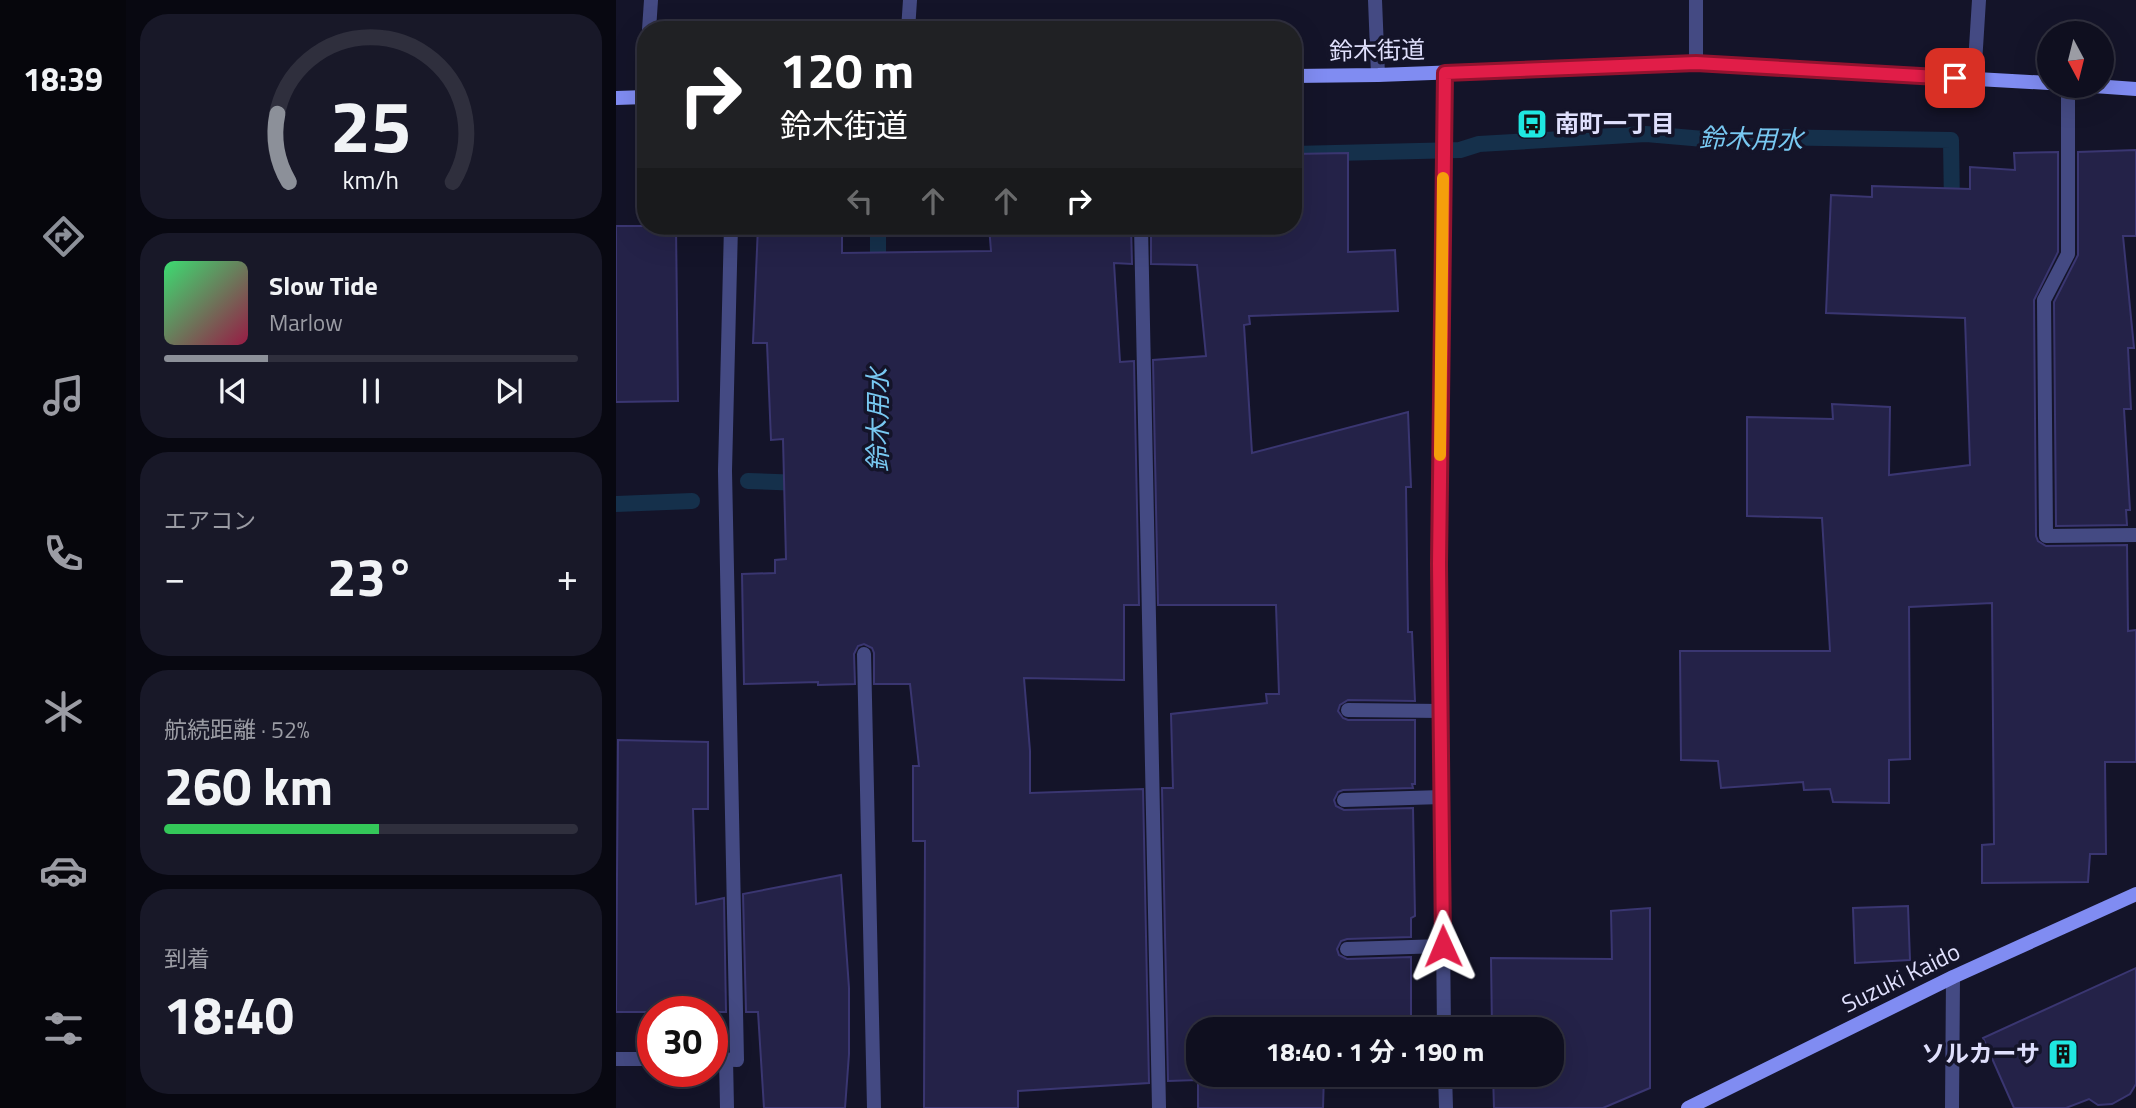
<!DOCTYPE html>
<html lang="ja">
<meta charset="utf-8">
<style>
:root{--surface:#0f0f1f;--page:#181828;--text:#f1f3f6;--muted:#9b9ca4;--line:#2f2f3d;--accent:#8c9099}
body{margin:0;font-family:"Titillium Web","Noto Sans JP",sans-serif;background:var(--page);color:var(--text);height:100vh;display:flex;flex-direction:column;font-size:26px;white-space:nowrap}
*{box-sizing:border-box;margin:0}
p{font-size:23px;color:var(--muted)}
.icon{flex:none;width:38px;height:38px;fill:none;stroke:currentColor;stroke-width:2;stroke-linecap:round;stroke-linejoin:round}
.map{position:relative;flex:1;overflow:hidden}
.panel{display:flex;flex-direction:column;gap:14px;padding:14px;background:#080811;width:490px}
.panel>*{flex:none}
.top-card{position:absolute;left:21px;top:21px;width:665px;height:214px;border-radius:28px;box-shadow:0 7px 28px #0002,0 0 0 2px var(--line);background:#202124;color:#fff;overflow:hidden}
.needle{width:46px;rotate:173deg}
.controls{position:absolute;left:1421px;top:21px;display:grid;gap:14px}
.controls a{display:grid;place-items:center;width:77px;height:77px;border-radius:50%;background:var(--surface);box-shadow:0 7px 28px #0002,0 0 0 2px var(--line);font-size:35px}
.speed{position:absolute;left:21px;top:996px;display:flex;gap:14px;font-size:35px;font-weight:700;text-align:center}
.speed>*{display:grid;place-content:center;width:91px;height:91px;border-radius:50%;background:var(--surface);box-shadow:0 7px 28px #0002,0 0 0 2px var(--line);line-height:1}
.speed .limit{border:10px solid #d22;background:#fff;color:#111}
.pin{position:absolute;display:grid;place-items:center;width:60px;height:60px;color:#fff;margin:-30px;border-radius:14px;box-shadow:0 4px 10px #0006}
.me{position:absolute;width:77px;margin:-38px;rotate:359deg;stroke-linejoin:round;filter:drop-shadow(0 0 5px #0008)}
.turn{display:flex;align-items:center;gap:24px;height:147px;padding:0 28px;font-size:32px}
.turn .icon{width:91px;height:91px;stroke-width:2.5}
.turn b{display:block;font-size:49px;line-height:60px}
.lanes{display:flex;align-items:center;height:66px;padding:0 28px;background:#0003;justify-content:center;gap:35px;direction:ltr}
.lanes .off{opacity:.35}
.big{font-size:52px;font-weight:700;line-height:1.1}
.panel .tile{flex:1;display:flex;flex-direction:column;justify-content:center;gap:10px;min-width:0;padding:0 24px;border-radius:28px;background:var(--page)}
.panel .dial{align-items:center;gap:0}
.dial svg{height:182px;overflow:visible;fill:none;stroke:var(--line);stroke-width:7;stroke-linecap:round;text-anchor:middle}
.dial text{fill:var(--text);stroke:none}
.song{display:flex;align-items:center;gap:21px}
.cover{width:84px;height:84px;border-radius:10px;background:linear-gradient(135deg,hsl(140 70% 55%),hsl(340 70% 35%))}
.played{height:7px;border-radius:4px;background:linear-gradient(90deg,var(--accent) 25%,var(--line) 25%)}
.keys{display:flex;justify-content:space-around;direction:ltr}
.heat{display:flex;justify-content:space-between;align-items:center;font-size:38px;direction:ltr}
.charge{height:10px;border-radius:5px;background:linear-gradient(90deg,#34c759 52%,var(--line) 0)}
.trip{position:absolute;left:570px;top:1017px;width:378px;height:70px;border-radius:28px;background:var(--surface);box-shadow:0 7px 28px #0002,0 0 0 2px var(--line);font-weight:700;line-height:70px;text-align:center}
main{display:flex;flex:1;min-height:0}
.tabs{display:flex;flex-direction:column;width:126px;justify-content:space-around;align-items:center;background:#06060c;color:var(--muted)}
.tabs .icon{width:49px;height:49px}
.tabs .selected{color:var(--accent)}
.tabs b{font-size:32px;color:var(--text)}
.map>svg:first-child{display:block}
</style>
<main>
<nav class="tabs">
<b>18:39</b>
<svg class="icon selected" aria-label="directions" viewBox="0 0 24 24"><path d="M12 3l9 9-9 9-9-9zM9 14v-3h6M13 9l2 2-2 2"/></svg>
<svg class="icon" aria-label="music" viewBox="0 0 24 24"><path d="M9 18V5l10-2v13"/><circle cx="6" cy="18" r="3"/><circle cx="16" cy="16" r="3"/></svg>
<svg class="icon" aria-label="phone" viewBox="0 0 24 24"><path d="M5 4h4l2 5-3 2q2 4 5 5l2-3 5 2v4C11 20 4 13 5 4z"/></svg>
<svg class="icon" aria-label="climate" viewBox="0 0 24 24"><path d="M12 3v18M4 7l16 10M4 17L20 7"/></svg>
<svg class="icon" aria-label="car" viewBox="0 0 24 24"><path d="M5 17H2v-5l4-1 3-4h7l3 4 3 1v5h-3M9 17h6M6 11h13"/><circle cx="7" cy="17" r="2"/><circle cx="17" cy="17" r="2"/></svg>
<svg class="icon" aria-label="filters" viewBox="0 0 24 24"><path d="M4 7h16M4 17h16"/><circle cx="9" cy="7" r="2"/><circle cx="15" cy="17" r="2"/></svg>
</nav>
<section class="panel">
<div class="tile dial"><svg viewBox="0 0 100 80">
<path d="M14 69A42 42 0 1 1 86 69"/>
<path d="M14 69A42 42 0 0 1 9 39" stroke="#8c9099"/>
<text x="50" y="56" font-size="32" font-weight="700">25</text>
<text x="50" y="72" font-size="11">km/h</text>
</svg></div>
<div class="tile">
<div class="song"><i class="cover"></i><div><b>Slow Tide</b><p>Marlow</p></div></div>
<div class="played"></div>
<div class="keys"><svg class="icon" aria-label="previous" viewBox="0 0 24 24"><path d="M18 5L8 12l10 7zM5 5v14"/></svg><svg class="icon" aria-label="pause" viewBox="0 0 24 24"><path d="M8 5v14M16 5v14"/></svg><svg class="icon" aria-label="next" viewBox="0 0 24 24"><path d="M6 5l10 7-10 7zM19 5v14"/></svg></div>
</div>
<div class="tile"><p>エアコン</p>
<div class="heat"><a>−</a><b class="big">23°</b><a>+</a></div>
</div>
<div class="tile"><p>航続距離 · 52%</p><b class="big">260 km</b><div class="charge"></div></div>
<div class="tile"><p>到着</p><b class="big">18:40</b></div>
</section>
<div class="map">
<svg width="1520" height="1108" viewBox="0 0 1520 1108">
<rect width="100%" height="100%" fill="#141429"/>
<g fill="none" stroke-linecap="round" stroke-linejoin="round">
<path stroke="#15304b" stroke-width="16" d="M 677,154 L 844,150 L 863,144 L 1030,134 L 1111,141 L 1151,137 L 1335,140 L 1336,207
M 262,226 L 262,272
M 132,481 L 187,483
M 0,504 L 76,501"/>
</g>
<path fill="#242248" stroke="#3a3671" stroke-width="2" d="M 1520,150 L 1520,236 L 1507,236 L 1518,348 L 1512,348 L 1515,409 L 1508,409 L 1514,510 L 1510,510 L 1511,525 L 1440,526 L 1438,302 L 1462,255 L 1462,152 Z
M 1442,152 L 1442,252 L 1418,300 L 1420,536 L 1422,541 L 1430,546 L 1511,545 L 1512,631 L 1520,630 L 1520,762 L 1489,762 L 1490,854 L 1474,854 L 1472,882 L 1366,883 L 1366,845 L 1378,844 L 1376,603 L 1293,607 L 1294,759 L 1273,760 L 1273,803 L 1217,802 L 1214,789 L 1188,790 L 1187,782 L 1105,788 L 1102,761 L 1065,760 L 1064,651 L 1214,651 L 1206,518 L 1131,516 L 1131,417 L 1217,419 L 1216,404 L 1274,407 L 1273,475 L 1354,465 L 1349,318 L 1210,313 L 1215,195 L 1256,197 L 1256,186 L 1354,189 L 1354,167 L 1399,170 L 1398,153 Z
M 732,153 L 732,252 L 779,250 L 782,311 L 633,316 L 634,324 L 628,325 L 636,453 L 792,412 L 795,487 L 790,487 L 792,632 L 796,632 L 799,701 L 732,700 L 724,705 L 722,711 L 727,718 L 732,720 L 799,720 L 799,784 L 796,784 L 797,788 L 727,790 L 722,792 L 718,800 L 720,806 L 728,810 L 797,808 L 799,916 L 795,918 L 795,937 L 731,939 L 725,941 L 721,949 L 723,955 L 731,959 L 795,957 L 795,1026 L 774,1027 L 774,1029 L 583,1029 L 583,1074 L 708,1074 L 707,1108 L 582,1108 L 582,1080 L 552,1081 L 546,788 L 557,788 L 555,714 L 651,703 L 650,694 L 663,694 L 660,605 L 542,605 L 537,360 L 590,356 L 581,265 L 535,264 L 535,226 L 677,226 L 677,154 Z
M 0,226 L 60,226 L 62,401 L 0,402 Z
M 142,226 L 226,226 L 226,253 L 375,251 L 373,226 L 515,226 L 516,264 L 498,263 L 504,362 L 518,361 L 523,605 L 508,605 L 508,680 L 408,678 L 414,751 L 414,793 L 527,789 L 533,1083 L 402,1091 L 402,1108 L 308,1108 L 309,841 L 297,841 L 297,766 L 303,766 L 294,684 L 258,684 L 258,653 L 256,648 L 248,644 L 242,646 L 238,654 L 239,684 L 202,685 L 202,682 L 128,684 L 126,574 L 159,573 L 159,560 L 170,559 L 167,439 L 155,440 L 151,343 L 137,343 Z
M 2,740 L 92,742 L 92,809 L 77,809 L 80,904 L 108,898 L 110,1012 L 0,1012 Z
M 225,875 L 233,988 L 233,1054 L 229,1108 L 148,1108 L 142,1012 L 130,1012 L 127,894 Z
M 1292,906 L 1294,960 L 1239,963 L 1237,908 Z
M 1034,908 L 1034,1088 L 987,1108 L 878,1108 L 877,1074 L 936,1074 L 936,1029 L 876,1029 L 875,958 L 996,959 L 995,911 Z
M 1520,968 L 1520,1084 L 1514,1094 L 1496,1104 L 1482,1105 L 1473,1099 L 1450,1108 L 1398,1108 L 1367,1038 Z"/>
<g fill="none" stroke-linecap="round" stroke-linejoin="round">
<path stroke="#444a83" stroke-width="14" d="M 1080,0 L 1080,63
M 292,30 L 294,0
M 1452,86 L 1452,254 L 1428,300 L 1430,536 L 1520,535
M 732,710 L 825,711
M 728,800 L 826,797
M 731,949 L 827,946
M 110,1059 L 111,1108"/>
<path stroke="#444a83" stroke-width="14" d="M 759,0 L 762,75
M 33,30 L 35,0
M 1358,79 L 1363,0
M 525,226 L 543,1108
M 248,654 L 258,1108
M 828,1029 L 823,564 L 829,73
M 0,1059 L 37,1059
M 96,1059 L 121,1060 L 109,471 L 115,226
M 829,1074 L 830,1108
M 1336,1108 L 1337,977"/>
<path stroke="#808cf2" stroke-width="14" d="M 677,76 L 762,75 L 1080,63 L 1433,83
M 1478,86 L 1520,89
M 0,98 L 30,97
M 1072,1108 L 1337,977 L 1520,894"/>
</g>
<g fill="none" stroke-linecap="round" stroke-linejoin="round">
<g stroke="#92132f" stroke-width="18">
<path id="route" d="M 827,946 L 823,564 L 829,73 L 1080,63 L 1339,78"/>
</g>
<use href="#route" stroke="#e11d48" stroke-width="12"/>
<path stroke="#f59e0b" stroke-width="12" d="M 824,455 L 827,178"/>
</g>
<defs>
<g id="bus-square" transform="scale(1.575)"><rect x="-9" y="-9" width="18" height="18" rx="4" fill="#1fe7e1" stroke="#141429"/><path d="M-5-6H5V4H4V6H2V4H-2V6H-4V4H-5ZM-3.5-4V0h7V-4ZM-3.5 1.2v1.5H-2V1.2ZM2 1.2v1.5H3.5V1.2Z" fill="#111"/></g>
<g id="building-square" transform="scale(1.575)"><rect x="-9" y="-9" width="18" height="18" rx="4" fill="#1fe7e1" stroke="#141429"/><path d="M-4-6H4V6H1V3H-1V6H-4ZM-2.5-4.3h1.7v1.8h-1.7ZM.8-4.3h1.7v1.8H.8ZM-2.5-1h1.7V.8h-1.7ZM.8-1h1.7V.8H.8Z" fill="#111"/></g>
</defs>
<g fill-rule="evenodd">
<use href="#bus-square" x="916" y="124"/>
<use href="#building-square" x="1447" y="1054"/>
</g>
<g text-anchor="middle" stroke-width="7" stroke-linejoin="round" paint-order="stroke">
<g font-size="24" fill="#dfdffc" stroke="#141429">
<text transform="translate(761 51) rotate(-1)" y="8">鈴木街道</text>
<text transform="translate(1285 978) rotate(-26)" y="8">Suzuki Kaido</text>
</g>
<g font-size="24" font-weight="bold" fill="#dfdffc" stroke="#141429" text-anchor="start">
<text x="939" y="132">南町一丁目</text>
<text x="1424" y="1062" text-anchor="end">ソルカーサ</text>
</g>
<g font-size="26" font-style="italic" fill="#78c8f1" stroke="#141429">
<text transform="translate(1135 139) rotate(1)" y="9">鈴木用水</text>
<text transform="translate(262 420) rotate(-90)" y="9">鈴木用水</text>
</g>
</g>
</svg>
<div class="controls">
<a><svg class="needle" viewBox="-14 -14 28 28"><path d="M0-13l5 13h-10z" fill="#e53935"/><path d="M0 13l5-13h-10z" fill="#9b9ca4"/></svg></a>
</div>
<div class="speed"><div class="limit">30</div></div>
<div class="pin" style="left:1339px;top:78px;background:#d93025"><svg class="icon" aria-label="arrive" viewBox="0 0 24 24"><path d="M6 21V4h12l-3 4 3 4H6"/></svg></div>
<svg class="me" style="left:827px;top:946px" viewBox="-20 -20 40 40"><path d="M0-17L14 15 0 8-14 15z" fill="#e11d48" stroke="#fff" stroke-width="4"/></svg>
<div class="trip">18:40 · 1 分 · 190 m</div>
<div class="top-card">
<div class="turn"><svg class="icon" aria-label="right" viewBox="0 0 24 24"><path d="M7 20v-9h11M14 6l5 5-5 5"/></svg><div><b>120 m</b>鈴木街道</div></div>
<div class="lanes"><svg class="icon off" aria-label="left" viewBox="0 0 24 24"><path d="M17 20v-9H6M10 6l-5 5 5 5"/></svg><svg class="icon off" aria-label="ahead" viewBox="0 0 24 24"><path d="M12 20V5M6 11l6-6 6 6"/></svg><svg class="icon off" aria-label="ahead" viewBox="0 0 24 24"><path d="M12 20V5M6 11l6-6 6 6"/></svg><svg class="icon" aria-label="right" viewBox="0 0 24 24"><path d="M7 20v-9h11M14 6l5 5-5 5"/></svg></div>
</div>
</div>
</main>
